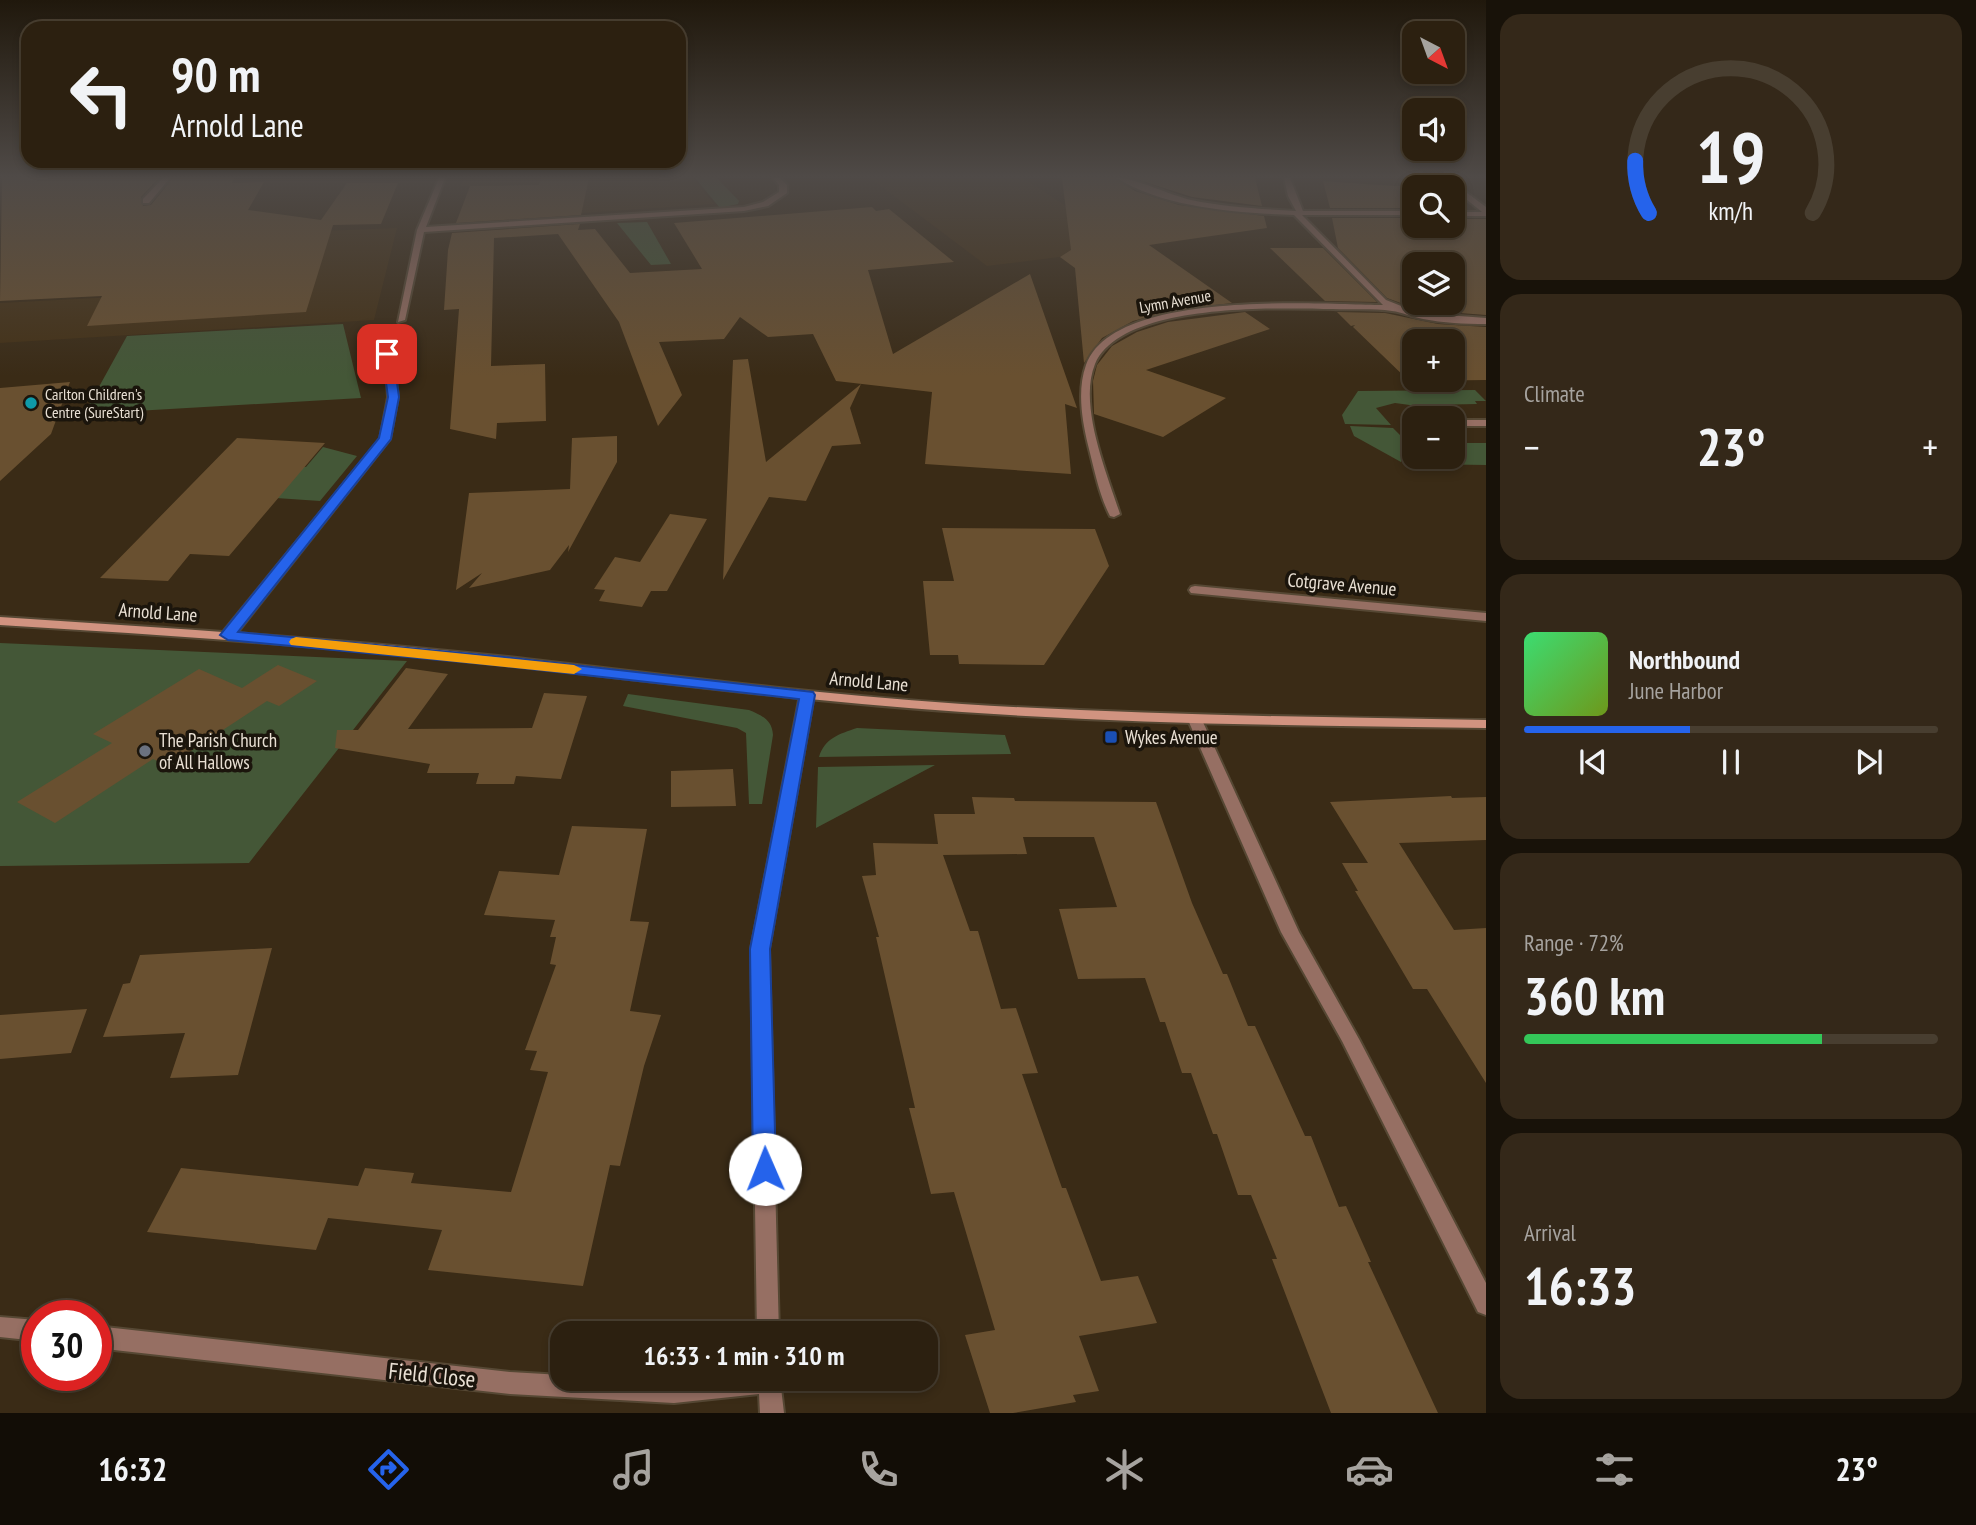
<!DOCTYPE html>
<meta charset="utf-8">
<style>
:root{--surface:#2c2010;--page:#342819;--text:#f1f3f6;--muted:#a6a39f;--line:#483e30;--accent:#2563eb}
body{margin:0;font-family:"PT Sans Narrow",sans-serif;background:var(--page);color:var(--text);height:100vh;display:flex;flex-direction:column;font-size:26px;white-space:nowrap}
*{box-sizing:border-box;margin:0}
p{font-size:23px;color:var(--muted)}
.icon{flex:none;width:38px;height:38px;fill:none;stroke:currentColor;stroke-width:2;stroke-linecap:round;stroke-linejoin:round}
.map{position:relative;flex:1;overflow:hidden}
.side{display:flex;flex-direction:column;gap:14px;padding:14px;background:#181209;width:490px}
.side>*{flex:none}
.top-card{position:absolute;left:21px;top:21px;width:665px;height:147px;border-radius:21px;box-shadow:0 4px 10px #0003,0 0 0 2px var(--line);background:#2c2010;color:var(--text);overflow:hidden}
.needle{width:46px;rotate:139deg}
.buttons{position:absolute;left:1402px;top:21px;display:grid;gap:14px}
.buttons a{display:grid;place-items:center;width:63px;height:63px;border-radius:14px;background:var(--surface);box-shadow:0 4px 10px #0003,0 0 0 2px var(--line);font-size:35px}
.speed{position:absolute;left:21px;top:1300px;display:flex;gap:14px;font-size:35px;font-weight:700;text-align:center}
.speed>*{display:grid;place-content:center;width:91px;height:91px;border-radius:50%;background:var(--surface);box-shadow:0 4px 10px #0003,0 0 0 2px var(--line);line-height:1}
.speed .limit{border:10px solid #d22;background:#fff;color:#111}
.pin{position:absolute;display:grid;place-items:center;width:60px;height:60px;color:#fff;margin:-30px;border-radius:14px;box-shadow:0 4px 10px #0006}
.me{position:absolute;width:77px;margin:-38px;rotate:359deg;stroke-linejoin:round;filter:drop-shadow(0 0 5px #0008)}
.turn{display:flex;align-items:center;gap:24px;height:147px;padding:0 35px;font-size:32px}
.turn .icon{width:91px;height:91px;stroke-width:2.5}
.turn b{display:block;font-size:49px;line-height:60px}
.big{font-size:52px;font-weight:700;line-height:1.1}
.side .widget{flex:1;display:flex;flex-direction:column;justify-content:center;gap:10px;min-width:0;padding:0 24px;border-radius:21px;background:var(--page)}
.side .dial{align-items:center;gap:0}
.dial svg{height:182px;overflow:visible;fill:none;stroke:var(--line);stroke-width:7;stroke-linecap:round;text-anchor:middle}
.dial text{fill:var(--text);stroke:none}
.song{display:flex;align-items:center;gap:21px}
.cover{width:84px;height:84px;border-radius:10px;background:linear-gradient(135deg,hsl(140 70% 55%),hsl(80 70% 35%))}
.played{height:7px;border-radius:4px;background:linear-gradient(90deg,var(--accent) 40%,var(--line) 40%)}
.keys{display:flex;justify-content:space-around;direction:ltr}
.heat{display:flex;justify-content:space-between;align-items:center;font-size:38px;direction:ltr}
.charge{height:10px;border-radius:5px;background:linear-gradient(90deg,#34c759 72%,var(--line) 0)}
.trip{position:absolute;left:550px;top:1321px;width:388px;height:70px;border-radius:21px;background:var(--surface);box-shadow:0 4px 10px #0003,0 0 0 2px var(--line);font-weight:700;line-height:70px;text-align:center}
.tabs{display:flex;height:112px;justify-content:space-around;align-items:center;background:#120d06;color:var(--muted)}
.tabs .icon{width:49px;height:49px}
.tabs .on{color:var(--accent)}
.tabs b{font-size:32px;color:var(--text)}
main{display:flex;flex:1;min-height:0}
.map>svg:first-child{display:block}
</style>
<main>
<div class="map">
<svg width="1486" height="1413" viewBox="0 0 1486 1413">
<rect width="100%" height="100%" fill="#3a2b16"/>
<path fill="#443116" d="M 464,178 L 693,178 L 714,204 L 553,215 L 561,186 L 461,186 Z
M 870,178 L 1023,178 L 1131,248 L 987,266 Z
M 397,228 L 374,320 L 0,343 L 0,303 L 153,295 L 197,236 Z"/>
<path fill="#445737" d="M 695,178 L 717,178 L 739,201 L 738,204 L 720,208 Z
M 647,222 L 671,264 L 651,265 L 617,223 Z
M 343,324 L 361,398 L 84,414 L 127,336 Z
M 1475,390 L 1486,401 L 1475,401 L 1477,404 L 1426,405 L 1426,415 L 1418,415 L 1417,406 L 1395,403 L 1376,408 L 1391,425 L 1345,424 L 1342,415 L 1358,391 Z
M 1350,426 L 1393,428 L 1405,440 L 1401,462 L 1354,436 Z
M 1412,441 L 1414,457 L 1452,457 L 1453,443 L 1486,443 L 1486,465 L 1419,464 L 1410,460 Z
M 323,447 L 357,456 L 320,501 L 230,495 L 259,463 L 306,467 Z
M 0,643 L 407,661 L 249,863 L 0,866 Z
M 628,694 L 749,710 C 763,716 772,720 773,735 L 762,804 L 749,804 L 746,733 L 737,728 L 623,706 Z
M 857,728 L 1005,735 L 1011,754 L 819,757 C 825,738 839,734 857,728 Z
M 935,765 L 816,828 L 818,767 Z"/>
<path fill="#695030" fill-rule="evenodd" d="M 2,178 L 159,178 L 141,197 L 143,206 L 151,205 L 173,178 L 234,178 L 232,183 L 264,182 L 248,210 L 321,220 L 347,183 L 398,183 L 381,224 L 333,225 L 306,312 L 87,326 L 102,296 L 0,301 Z
M 541,178 L 589,178 L 581,215 L 456,223 L 470,186 L 539,185 Z
M 1062,178 L 1115,178 L 1135,191 L 1179,205 L 1264,216 L 1267,228 L 1149,245 L 1232,303 L 1174,310 L 1133,321 L 1102,338 L 1084,363 L 1075,268 L 1060,257 L 1071,250 Z
M 1133,178 L 1255,178 L 1262,206 L 1192,197 Z
M 1323,181 L 1378,185 L 1419,187 L 1414,187 L 1414,208 L 1330,208 Z
M 872,207 L 876,211 L 889,209 L 954,262 L 868,270 L 893,354 L 1030,274 L 1077,408 L 1065,404 L 1071,474 L 925,464 L 932,392 L 836,381 L 813,334 L 768,337 L 740,317 L 724,339 L 659,342 L 682,395 L 658,426 L 619,322 L 558,234 L 494,238 L 491,366 L 545,364 L 546,421 L 497,423 L 496,439 L 450,429 L 459,309 L 444,310 L 448,250 L 452,233 L 580,224 L 578,230 L 595,229 L 630,273 L 702,269 L 674,223 Z
M 1332,218 L 1414,218 L 1414,226 L 1452,226 L 1452,219 L 1486,219 L 1486,315 L 1420,310 L 1387,298 L 1338,248 ZM 1414,264 L 1452,264 L 1452,303 L 1414,303 Z
M 1270,248 L 1323,248 L 1377,302 L 1325,301 Z
M 1245,312 L 1270,329 L 1146,370 L 1226,398 L 1163,437 L 1094,414 L 1093,381 L 1097,365 L 1112,346 L 1137,332 L 1168,322 Z
M 1337,312 L 1385,313 L 1438,324 L 1486,327 L 1486,380 L 1409,381 L 1353,327 L 1355,325 L 1351,326 ZM 1414,341 L 1452,341 L 1452,380 L 1414,380 Z
M 748,359 L 766,462 L 861,384 L 850,408 L 861,444 L 832,446 L 806,501 L 769,497 L 723,580 L 733,360 Z
M 70,382 L 51,434 L 0,481 L 0,388 Z
M 617,436 L 617,462 L 568,552 L 569,545 L 550,570 L 469,588 L 482,573 L 456,590 L 469,493 L 570,489 L 572,438 Z
M 237,438 L 325,443 L 229,556 L 190,554 L 168,581 L 100,578 Z
M 670,514 L 707,519 L 667,591 L 651,591 L 642,607 L 599,601 L 605,590 L 594,589 L 615,557 L 640,562 Z
M 942,528 L 1095,529 L 1109,566 L 1044,665 L 959,664 L 958,655 L 930,655 L 923,581 L 954,581 Z
M 278,665 L 317,681 L 279,706 L 267,701 L 168,766 L 153,759 L 55,823 L 17,802 L 112,743 L 93,734 L 199,669 L 242,688 Z
M 406,668 L 448,674 L 408,729 L 532,728 L 544,693 L 587,696 L 561,779 L 516,776 L 514,784 L 476,784 L 479,773 L 427,773 L 430,764 L 335,748 L 337,730 L 358,730 Z
M 733,769 L 736,806 L 671,807 L 671,771 Z
M 1451,796 L 1452,798 L 1486,797 L 1486,840 L 1399,843 L 1454,930 L 1486,928 L 1486,1083 L 1427,989 L 1413,989 L 1355,891 L 1358,891 L 1342,863 L 1368,863 L 1330,802 Z
M 972,797 L 1014,798 L 1015,801 L 1156,802 L 1192,903 L 1223,974 L 1227,974 L 1248,1026 L 1255,1026 L 1305,1136 L 1311,1136 L 1339,1207 L 1346,1206 L 1371,1262 L 1368,1262 L 1438,1413 L 1331,1413 L 1272,1259 L 1277,1259 L 1251,1195 L 1238,1195 L 1217,1134 L 1213,1134 L 1191,1073 L 1182,1073 L 1165,1022 L 1160,1022 L 1145,978 L 1078,979 L 1059,909 L 1117,907 L 1094,837 L 1023,837 L 1027,854 L 943,855 L 970,931 L 978,931 L 1001,1009 L 1016,1008 L 1038,1073 L 1022,1074 L 1062,1188 L 1066,1188 L 1101,1281 L 1138,1276 L 1157,1323 L 1079,1336 L 1099,1391 L 1073,1395 L 1076,1402 L 1013,1413 L 990,1413 L 965,1335 L 995,1330 L 954,1192 L 931,1194 L 909,1108 L 915,1108 L 876,937 L 879,937 L 862,876 L 876,875 L 873,843 L 938,844 L 934,814 L 975,814 Z
M 572,826 L 647,829 L 630,921 L 649,922 L 630,1011 L 661,1015 L 644,1066 L 620,1166 L 610,1165 L 583,1286 L 428,1270 L 442,1230 L 328,1218 L 316,1250 L 147,1232 L 181,1168 L 358,1186 L 365,1168 L 414,1173 L 411,1183 L 511,1192 L 548,1072 L 530,1070 L 537,1051 L 525,1050 L 556,965 L 550,964 L 556,937 L 550,937 L 555,920 L 484,915 L 499,871 L 559,875 Z
M 272,948 L 238,1075 L 170,1078 L 185,1033 L 103,1037 L 123,984 L 130,983 L 140,955 Z
M 87,1009 L 71,1053 L 0,1059 L 0,1015 Z"/>
<g fill="none" stroke-linecap="round" stroke-linejoin="round">
<g stroke="#564834" stroke-width="4">
<path id="street" d="M 163,178 L 170,178 L 149,203 L 143,203 L 143,199 Z
M 439,178 L 445,178 L 426,227 L 744,207 L 763,202 L 779,192 L 779,185 L 773,178 L 780,178 L 787,185 L 787,193 L 768,206 L 744,211 L 424,232 L 405,320 L 398,322 L 417,230 Z
M 1117,178 C 1136,178 1169,195 1191,200 C 1225,207 1261,209 1296,211 L 1288,196 L 1284,178 L 1290,178 L 1303,211 L 1414,211 L 1414,215 L 1302,215 L 1386,300 L 1419,313 L 1486,318 L 1486,324 C 1465,324 1443,323 1423,319 C 1412,317 1402,312 1392,311 C 1373,308 1352,310 1333,309 C 1276,308 1122,302 1095,364 C 1078,405 1107,474 1120,514 L 1114,517 L 1110,516 C 1099,495 1094,468 1088,445 C 1082,420 1077,390 1086,365 C 1113,289 1316,304 1383,305 L 1294,215 C 1239,213 1164,208 1117,178 Z
M 1440,178 L 1447,178 L 1486,207 L 1486,216 L 1452,216 L 1452,212 L 1482,212 Z
M 385,352 L 393,354 L 398,397 L 390,439 L 233,638 L 223,638 L 221,635 L 223,632 L 380,439 L 388,397 Z
M 1452,420 L 1486,420 L 1486,426 L 1452,426 Z
M 1195,586 L 1486,613 L 1486,621 L 1191,593 L 1189,590 L 1191,587 Z
M 807,691 L 814,695 L 769,949 L 779,1334 L 757,1334 L 751,949 L 800,695 Z
M 1195,716 L 1202,720 L 1299,932 L 1359,1039 L 1486,1283 L 1486,1315 L 1478,1312 L 1342,1041 L 1281,932 L 1188,720 Z
M 0,1317 L 37,1320 L 37,1341 L 0,1337 Z
M 96,1326 L 510,1372 L 562,1375 L 562,1379 L 780,1379 L 784,1413 L 760,1413 L 759,1394 L 674,1403 L 510,1394 L 96,1348 Z"/>
</g>
<g stroke="#564834" stroke-width="4">
<path id="secondary" d="M 0,617 C 170,628 339,639 508,657 C 659,674 810,694 962,704 C 1137,715 1311,717 1486,720 L 1486,728 C 1311,726 1137,724 962,712 C 810,702 659,682 508,665 C 339,647 170,635 0,625 Z"/>
</g>
<use href="#street" fill="#966f63" fill-rule="evenodd"/>
<use href="#secondary" fill="#d19380" fill-rule="evenodd"/>
</g>
<linearGradient id="sky" x2="0" y2="1"><stop stop-color="#20180c"/><stop offset="0.47" stop-color="#4f4a47"/><stop offset="1" stop-color="#4f4a47" stop-opacity="0"/></linearGradient>
<rect width="1486" height="376" fill="url(#sky)"/>
<path fill="#2563eb" stroke="#184099" stroke-width="2" d="M 387,351 L 393,354 L 399,397 L 391,439 L 238,632 L 504,657 L 813,692 L 815,695 L 770,949 L 776,1169 L 773,1176 L 765,1179 L 757,1176 L 753,1169 L 750,949 L 799,699 L 504,666 L 228,640 L 220,635 L 379,438 L 388,397 L 382,354 Z"/>
<path fill="#f59e0b" d="M 296,637 L 574,665 L 582,669 L 574,674 L 291,645 L 289,642 L 291,639 Z"/>
<circle fill="#0f9aa8" stroke="#1b150c" stroke-width="2.5" cx="31" cy="403" r="7"/>
<rect fill="#1a4fb4" stroke="#1b150c" stroke-width="2.5" x="1104" y="730" width="14" height="14" rx="3.5"/>
<circle fill="#6b7280" stroke="#1b150c" stroke-width="2.5" cx="145" cy="751" r="7"/>
<g text-anchor="middle" stroke-width="7" stroke-linejoin="round" paint-order="stroke">
<g font-size="16" fill="#e9e0d4" stroke="#1b150c">
<text transform="translate(1175 301) rotate(-10)" y="6">Lymn Avenue</text>
</g>
<g font-size="16" fill="#e9e0d4" stroke="#1b150c" text-anchor="start">
<text x="45" y="400">Carlton Children's<tspan x="45" dy="18">Centre (SureStart)</tspan></text>
</g>
<g font-size="19" fill="#e9e0d4" stroke="#1b150c">
<text transform="translate(1342 584) rotate(5)" y="7">Cotgrave Avenue</text>
<text transform="translate(158 612) rotate(4)" y="7">Arnold Lane</text>
<text transform="translate(869 681) rotate(5)" y="7">Arnold Lane</text>
</g>
<g font-size="19" fill="#e9e0d4" stroke="#1b150c" text-anchor="start">
<text x="1125" y="744">Wykes Avenue</text>
<text x="159" y="747">The Parish Church<tspan x="159" dy="22">of All Hallows</tspan></text>
</g>
<g font-size="23" fill="#e9e0d4" stroke="#1b150c">
<text transform="translate(432 1375) rotate(6)" y="8">Field Close</text>
</g>
</g>
</svg>
<div class="buttons">
<a><svg class="needle" viewBox="-14 -14 28 28"><path d="M0-13l5 13h-10z" fill="#e53935"/><path d="M0 13l5-13h-10z" fill="#a6a39f"/></svg></a>
<a><svg class="icon" aria-label="sound" viewBox="0 0 24 24"><path d="M4 9h4l5-4v14l-5-4H4zM17 9q2 3 0 6"/></svg></a>
<a><svg class="icon" aria-label="search" viewBox="0 0 24 24"><circle cx="10" cy="10" r="6"/><path d="M15 15l6 6"/></svg></a>
<a><svg class="icon" aria-label="layers" viewBox="0 0 24 24"><path d="M12 4l9 5-9 5-9-5zM3 14l9 5 9-5"/></svg></a>
<a>+</a>
<a>−</a>
</div>
<div class="speed"><div class="limit">30</div></div>
<div class="pin" style="left:387px;top:354px;background:#d93025"><svg class="icon" aria-label="arrive" viewBox="0 0 24 24"><path d="M6 21V4h12l-3 4 3 4H6"/></svg></div>
<svg class="me" style="left:765px;top:1169px" viewBox="-20 -20 40 40"><circle r="19" fill="#fff"/><path d="M0-13L10 11 0 6-10 11z" fill="#2563eb"/></svg>
<div class="trip">16:33 · 1 min · 310 m</div>
<div class="top-card">
<div class="turn"><svg class="icon" aria-label="left" viewBox="0 0 24 24"><path d="M17 20v-9H6M10 6l-5 5 5 5"/></svg><div><b>90 m</b>Arnold Lane</div></div>
</div>
</div>
<section class="side">
<div class="widget dial"><svg viewBox="0 0 100 80">
<path d="M14 69A42 42 0 1 1 86 69"/>
<path d="M14 69A42 42 0 0 1 8 46" stroke="#2563eb"/>
<text x="50" y="56" font-size="32" font-weight="700">19</text>
<text x="50" y="72" font-size="11">km/h</text>
</svg></div>
<div class="widget"><p>Climate</p>
<div class="heat"><a>−</a><b class="big">23°</b><a>+</a></div>
</div>
<div class="widget">
<div class="song"><i class="cover"></i><div><b>Northbound</b><p>June Harbor</p></div></div>
<div class="played"></div>
<div class="keys"><svg class="icon" aria-label="previous" viewBox="0 0 24 24"><path d="M18 5L8 12l10 7zM5 5v14"/></svg><svg class="icon" aria-label="pause" viewBox="0 0 24 24"><path d="M8 5v14M16 5v14"/></svg><svg class="icon" aria-label="next" viewBox="0 0 24 24"><path d="M6 5l10 7-10 7zM19 5v14"/></svg></div>
</div>
<div class="widget"><p>Range · 72%</p><b class="big">360 km</b><div class="charge"></div></div>
<div class="widget"><p>Arrival</p><b class="big">16:33</b></div>
</section>
</main>
<nav class="tabs">
<b>16:32</b>
<svg class="icon on" aria-label="directions" viewBox="0 0 24 24"><path d="M12 3l9 9-9 9-9-9zM9 14v-3h6M13 9l2 2-2 2"/></svg>
<svg class="icon" aria-label="music" viewBox="0 0 24 24"><path d="M9 18V5l10-2v13"/><circle cx="6" cy="18" r="3"/><circle cx="16" cy="16" r="3"/></svg>
<svg class="icon" aria-label="phone" viewBox="0 0 24 24"><path d="M5 4h4l2 5-3 2q2 4 5 5l2-3 5 2v4C11 20 4 13 5 4z"/></svg>
<svg class="icon" aria-label="climate" viewBox="0 0 24 24"><path d="M12 3v18M4 7l16 10M4 17L20 7"/></svg>
<svg class="icon" aria-label="car" viewBox="0 0 24 24"><path d="M5 17H2v-5l4-1 3-4h7l3 4 3 1v5h-3M9 17h6M6 11h13"/><circle cx="7" cy="17" r="2"/><circle cx="17" cy="17" r="2"/></svg>
<svg class="icon" aria-label="filters" viewBox="0 0 24 24"><path d="M4 7h16M4 17h16"/><circle cx="9" cy="7" r="2"/><circle cx="15" cy="17" r="2"/></svg>
<b>23°</b>
</nav>
